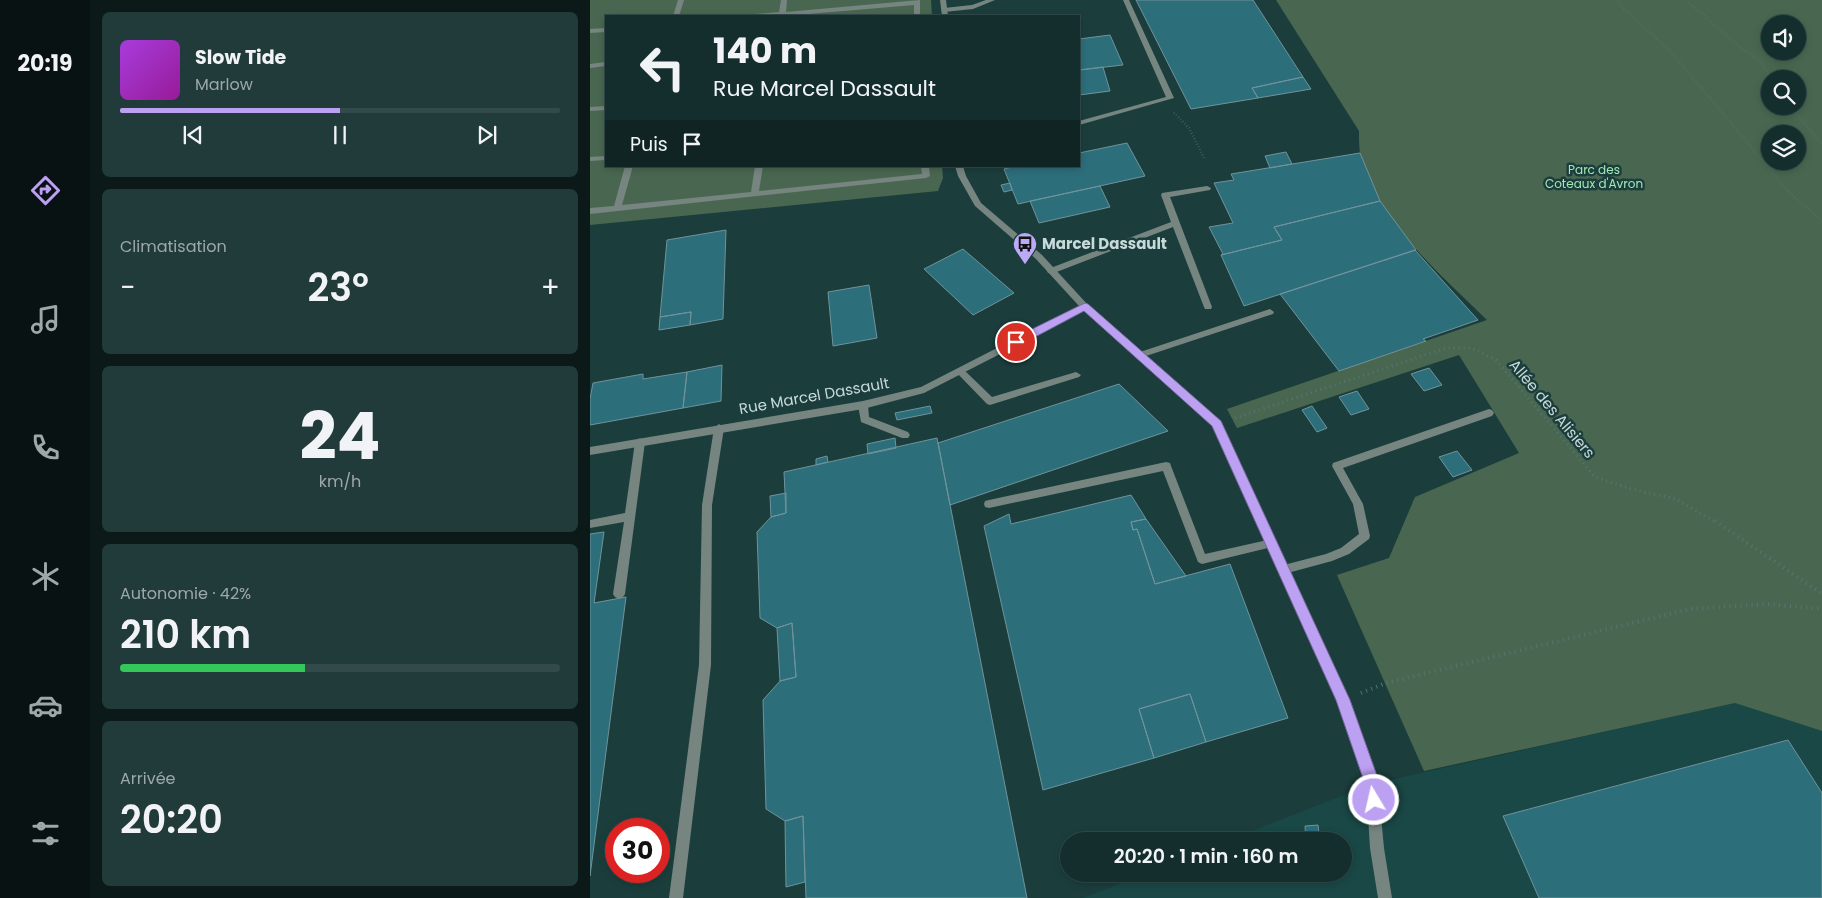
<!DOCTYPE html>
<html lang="fr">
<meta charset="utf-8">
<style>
:root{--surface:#142e2e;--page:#213a3a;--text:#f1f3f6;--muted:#9da8aa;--line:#334a4a;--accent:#bca0f2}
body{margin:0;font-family:Poppins,sans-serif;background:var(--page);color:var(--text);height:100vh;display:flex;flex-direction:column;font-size:19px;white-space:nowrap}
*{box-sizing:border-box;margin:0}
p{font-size:16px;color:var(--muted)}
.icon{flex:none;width:28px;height:28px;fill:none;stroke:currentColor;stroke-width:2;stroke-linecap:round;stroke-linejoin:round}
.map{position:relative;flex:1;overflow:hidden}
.panel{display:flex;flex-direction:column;gap:12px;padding:12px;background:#0b1919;width:500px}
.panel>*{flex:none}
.hud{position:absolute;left:15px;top:15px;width:475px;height:152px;border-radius:0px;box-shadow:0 2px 8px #0003,0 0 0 1px var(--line);background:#142e2e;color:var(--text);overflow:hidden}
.tools{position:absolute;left:1171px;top:15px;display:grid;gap:10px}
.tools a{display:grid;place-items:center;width:45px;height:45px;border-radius:50%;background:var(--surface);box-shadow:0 2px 8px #0003,0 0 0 1px var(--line);font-size:25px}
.speed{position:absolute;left:15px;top:818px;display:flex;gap:10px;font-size:25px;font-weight:700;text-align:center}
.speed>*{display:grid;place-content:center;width:65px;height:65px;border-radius:50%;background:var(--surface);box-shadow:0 2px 8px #0003,0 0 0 1px var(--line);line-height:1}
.speed .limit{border:8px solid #d22;background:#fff;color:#111}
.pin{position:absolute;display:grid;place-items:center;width:42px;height:42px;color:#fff;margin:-21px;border:2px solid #fff;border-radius:50%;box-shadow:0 1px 5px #0007}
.me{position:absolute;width:55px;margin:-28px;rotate:351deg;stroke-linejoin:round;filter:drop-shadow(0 0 4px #0008)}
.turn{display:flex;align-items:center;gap:18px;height:105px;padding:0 25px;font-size:22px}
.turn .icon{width:65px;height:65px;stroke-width:2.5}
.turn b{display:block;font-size:35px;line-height:42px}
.then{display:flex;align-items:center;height:48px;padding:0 25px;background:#0003;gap:10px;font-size:19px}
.big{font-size:38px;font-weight:600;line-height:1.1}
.panel .tile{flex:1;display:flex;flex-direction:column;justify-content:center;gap:8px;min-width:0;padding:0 18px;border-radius:8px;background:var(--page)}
.panel .dial{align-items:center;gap:0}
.dial b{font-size:65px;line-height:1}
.song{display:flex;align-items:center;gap:15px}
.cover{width:60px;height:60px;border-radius:8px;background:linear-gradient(135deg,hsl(280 70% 55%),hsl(300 70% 35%))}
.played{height:5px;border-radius:2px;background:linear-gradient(90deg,var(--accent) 50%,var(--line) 50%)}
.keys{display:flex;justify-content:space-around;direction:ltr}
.heat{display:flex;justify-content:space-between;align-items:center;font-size:28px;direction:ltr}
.charge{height:8px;border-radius:4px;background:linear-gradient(90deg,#34c759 42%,var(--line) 0)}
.trip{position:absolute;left:470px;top:832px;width:292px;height:50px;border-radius:25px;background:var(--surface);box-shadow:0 2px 8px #0003,0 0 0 1px var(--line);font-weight:600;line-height:50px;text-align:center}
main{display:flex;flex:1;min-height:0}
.menu{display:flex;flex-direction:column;width:90px;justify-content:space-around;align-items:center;background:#081212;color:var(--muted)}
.menu .icon{width:35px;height:35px}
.menu .selected{color:var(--accent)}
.menu b{font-size:22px;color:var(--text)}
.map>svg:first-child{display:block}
</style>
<main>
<nav class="menu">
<b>20:19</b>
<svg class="icon selected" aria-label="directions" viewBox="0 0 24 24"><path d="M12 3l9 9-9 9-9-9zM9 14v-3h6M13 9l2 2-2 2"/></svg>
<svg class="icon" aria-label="music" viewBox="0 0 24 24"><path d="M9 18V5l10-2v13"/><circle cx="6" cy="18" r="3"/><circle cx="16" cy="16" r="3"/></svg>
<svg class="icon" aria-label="phone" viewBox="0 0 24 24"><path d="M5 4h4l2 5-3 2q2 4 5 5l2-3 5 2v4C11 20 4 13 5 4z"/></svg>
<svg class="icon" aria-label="climate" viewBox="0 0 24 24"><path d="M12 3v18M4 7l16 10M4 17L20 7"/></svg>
<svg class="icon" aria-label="car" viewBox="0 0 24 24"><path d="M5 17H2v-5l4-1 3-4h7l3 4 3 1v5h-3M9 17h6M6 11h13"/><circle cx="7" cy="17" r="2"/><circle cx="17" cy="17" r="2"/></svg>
<svg class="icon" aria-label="filters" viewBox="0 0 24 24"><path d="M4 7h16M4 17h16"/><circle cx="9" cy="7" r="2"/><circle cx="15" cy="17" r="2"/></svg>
</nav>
<section class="panel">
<div class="tile">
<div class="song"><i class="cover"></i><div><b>Slow Tide</b><p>Marlow</p></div></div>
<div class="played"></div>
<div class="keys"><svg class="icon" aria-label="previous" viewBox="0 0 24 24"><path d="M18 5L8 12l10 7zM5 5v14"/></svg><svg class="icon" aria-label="pause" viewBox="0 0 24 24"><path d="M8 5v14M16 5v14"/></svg><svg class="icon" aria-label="next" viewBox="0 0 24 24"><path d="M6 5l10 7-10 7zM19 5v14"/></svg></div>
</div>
<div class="tile"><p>Climatisation</p>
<div class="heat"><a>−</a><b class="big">23°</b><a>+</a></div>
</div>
<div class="tile dial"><b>24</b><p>km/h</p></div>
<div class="tile"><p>Autonomie · 42%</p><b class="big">210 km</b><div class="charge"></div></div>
<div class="tile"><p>Arrivée</p><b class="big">20:20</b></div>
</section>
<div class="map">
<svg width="1232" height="898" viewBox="0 0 1232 898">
<rect width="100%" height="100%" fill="#1b3e3d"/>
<path fill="#194846" d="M 1145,703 L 1232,731 L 1232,898 L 493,898 L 555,874 L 754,874 L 754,841 L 637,841 L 782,784 Z"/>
<path fill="#496750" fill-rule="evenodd" d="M 0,0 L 341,0 L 342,16 L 16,16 L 16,166 L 352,166 L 353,178 L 348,191 L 0,225 Z
M 686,0 L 1232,0 L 1232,731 L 1145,703 L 834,771 L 747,575 L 799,558 L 825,497 L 929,453 L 869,355 L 647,428 L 637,409 L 897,320 C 848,272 789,223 770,154 C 769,146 769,138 769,131 ZM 1180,24 L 1208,24 L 1208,51 L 1180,51 ZM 1180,79 L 1208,79 L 1208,106 L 1180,106 ZM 1180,134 L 1208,134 L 1208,161 L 1180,161 Z"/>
<path fill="#2d6e7b" stroke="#70939b" d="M 546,0 L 663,0 L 713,77 L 662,88 L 668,98 L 601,109 Z
M 520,35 L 533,65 L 489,70 L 489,39 Z
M 513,67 L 520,91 L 489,95 L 489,70 Z
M 713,77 L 721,89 L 668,98 L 662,88 Z
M 537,143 L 555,176 L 428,204 L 414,169 L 426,166 L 489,166 L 489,153 Z
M 696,152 L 702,164 L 680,168 L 675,156 Z
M 770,153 L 790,201 L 684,227 L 692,240 L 631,255 L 633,254 L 619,227 L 643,223 L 624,183 L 644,180 L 641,174 Z
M 420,183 L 422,190 L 414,192 L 411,185 Z
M 510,186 L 520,207 L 449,223 L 440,201 Z
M 790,201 L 826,250 L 654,306 L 631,255 L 692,240 L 684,227 Z
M 136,230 L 133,319 L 100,325 L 101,312 L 70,317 L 77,240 Z
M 373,249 L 424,293 L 383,315 L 334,269 Z
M 825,250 L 888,320 L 833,339 L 836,341 L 749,371 L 690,294 Z
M 279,285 L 287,338 L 243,346 L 238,292 Z
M 101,312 L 100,325 L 69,330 L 70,317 Z
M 132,365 L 131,401 L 93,408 L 97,372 Z
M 839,368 L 852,385 L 834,391 L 821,374 Z
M 97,372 L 93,408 L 0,425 L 0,399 L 3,383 L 53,374 L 53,379 Z
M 529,384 L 578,431 L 360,505 L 348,443 Z
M 767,391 L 779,409 L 761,415 L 749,397 Z
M 340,406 L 342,413 L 307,420 L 305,413 Z
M 722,406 L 737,428 L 727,432 L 712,410 Z
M 305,438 L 306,448 L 278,454 L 277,444 Z
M 347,438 L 437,898 L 216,898 L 213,816 L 195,821 L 176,809 L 173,700 L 190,681 L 206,677 L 202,623 L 187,628 L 170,618 L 167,532 L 181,517 L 196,513 L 194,472 Z
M 867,451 L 882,470 L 863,477 L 849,457 Z
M 237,456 L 238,462 L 226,465 L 226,459 Z
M 196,493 L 196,513 L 181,517 L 180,496 Z
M 541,495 L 556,519 L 541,522 L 543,530 L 547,529 L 565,584 L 640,564 L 698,718 L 616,742 L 600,694 L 549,709 L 564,758 L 453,790 L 394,526 L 419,514 L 421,524 Z
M 556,519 L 596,576 L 565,584 L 547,529 L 543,530 L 541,522 Z
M 14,532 L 4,603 L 36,597 L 0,876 L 0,534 Z
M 202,623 L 206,677 L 190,681 L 187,628 Z
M 600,694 L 616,742 L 564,758 L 549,709 Z
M 1198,740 L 1232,793 L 1232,898 L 949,898 L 913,816 Z
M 213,816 L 215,882 L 196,887 L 195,821 Z
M 728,825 L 730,841 L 716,841 L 715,826 Z"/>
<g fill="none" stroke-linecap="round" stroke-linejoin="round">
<path stroke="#567473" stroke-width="2.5" stroke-dasharray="0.5 2.5" stroke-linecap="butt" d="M 1025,0 L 1082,53 L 1198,191 L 1232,221
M 1096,0 L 1151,48 L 1171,62 L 1181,79
M 1200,106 L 1232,144
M 584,113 L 599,128 L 615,160"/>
<path stroke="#567473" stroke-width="3" stroke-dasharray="1 4" stroke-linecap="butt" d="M 645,418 L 856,348 L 881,348 L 906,360 L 1005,477 L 1041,489 L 1086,499 L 1127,523"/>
<path stroke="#567473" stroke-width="4" stroke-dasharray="1 4.5" stroke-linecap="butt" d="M 1125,521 L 1232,594
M 771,693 L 796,683 L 1100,609 L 1177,604 L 1232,609"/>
<path fill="#778580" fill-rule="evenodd" d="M 88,0 L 94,0 L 89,16 L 83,16 Z
M 191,0 L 197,0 L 196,12 L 330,0 L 330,16 L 324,16 L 324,5 L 195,16 L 162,16 L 165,14 L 189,12 Z
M 396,0 L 405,0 L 383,9 L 354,12 L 351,10 L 354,8 L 382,5 Z
M 533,0 L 539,0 L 584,98 L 489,125 L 489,121 L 576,97 Z
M 16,28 L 16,32 L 0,33 L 0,29 Z
M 16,62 L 16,66 L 0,68 L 0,64 Z
M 16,106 L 16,110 L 0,111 L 0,107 Z
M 16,156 L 16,160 L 0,161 L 0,157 Z
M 35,166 L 43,166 L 32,205 L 161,192 L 165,166 L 173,166 L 169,191 L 332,174 L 331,166 L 339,166 L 340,176 L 336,178 L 0,214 L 0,208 L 24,206 Z
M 617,186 L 621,188 L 620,190 L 580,197 L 622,307 L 621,309 L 615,309 L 614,307 L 583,227 L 464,273 L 458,273 L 457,271 L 458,269 L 581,222 L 571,195 L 572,193 Z
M 680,309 L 684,312 L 683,314 L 553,357 L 547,357 L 545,355 L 547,353 Z
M 370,368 L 373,369 L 402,397 L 486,372 L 491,375 L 489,377 L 400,405 L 397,404 L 367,373 L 365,371 Z
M 273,401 L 278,405 L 279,417 L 318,432 L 320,435 L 318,438 L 312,438 L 271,422 L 268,405 Z
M 899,409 L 902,410 L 904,413 L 902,416 L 753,468 L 773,504 L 780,536 L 779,539 L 759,554 L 742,561 L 694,574 L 690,572 L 689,569 L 690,566 L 736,554 L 751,548 L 769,534 L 763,504 L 742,466 L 743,463 Z
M 129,424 L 134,428 L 122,505 L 121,665 L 93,898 L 79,898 L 109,665 L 112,505 L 124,428 Z
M 50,438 L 55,442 L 35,594 L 33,597 L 29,599 L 25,597 L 23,594 L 34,522 L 0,528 L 0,520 L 35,513 L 45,442 Z
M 576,462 L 580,463 L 581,466 L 615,554 L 682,539 L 686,540 L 687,543 L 686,546 L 612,564 L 608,562 L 573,471 L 399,508 L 395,507 L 394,504 L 395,501 L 399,500 Z"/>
<path fill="#778580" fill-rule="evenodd" d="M 350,0 L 356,0 L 358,16 L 352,16 Z
M 365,166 L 373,166 L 376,176 L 391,203 L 452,255 L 498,305 L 630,421 L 759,700 L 788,784 L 794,848 L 802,898 L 788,898 L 780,848 L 776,784 L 747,700 L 623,426 L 494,311 L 334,393 L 273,409 L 0,455 L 0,447 L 273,401 L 331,387 L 489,306 L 446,259 L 385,206 L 368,176 Z"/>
</g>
<path fill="#bca0f2" stroke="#7a689d" d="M 495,303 L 498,304 L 631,421 L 760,700 L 790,784 L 791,800 L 789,805 L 784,807 L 778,805 L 775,784 L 746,700 L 622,426 L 494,311 L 430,345 L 426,346 L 421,342 L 422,339 Z"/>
<defs>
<g id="bus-pin" transform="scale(1.25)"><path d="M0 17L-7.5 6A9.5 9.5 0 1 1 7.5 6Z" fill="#bcaaf6" stroke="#1b3e3d"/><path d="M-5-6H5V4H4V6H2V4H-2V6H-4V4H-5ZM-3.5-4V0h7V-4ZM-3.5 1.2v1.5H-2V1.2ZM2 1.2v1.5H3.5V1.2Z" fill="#111"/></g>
</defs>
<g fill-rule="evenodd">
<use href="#bus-pin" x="435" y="244"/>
</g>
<g text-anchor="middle" stroke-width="5" stroke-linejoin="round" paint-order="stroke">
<g font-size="12" fill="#a3e7b3" stroke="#1b3e3d">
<text x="1004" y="174">Parc des<tspan x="1004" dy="14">Coteaux d'Avron</tspan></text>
</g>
<g font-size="15" font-weight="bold" fill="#c7dad9" stroke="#1b3e3d" text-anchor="start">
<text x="452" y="249">Marcel Dassault</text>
</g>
<g font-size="15" fill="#c7dad9" stroke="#1b3e3d">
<text transform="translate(224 396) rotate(-10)" y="5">Rue Marcel Dassault</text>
<text transform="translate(962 409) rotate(50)" y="5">Allée des Alisiers</text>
</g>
</g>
</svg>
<div class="tools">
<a><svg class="icon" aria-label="sound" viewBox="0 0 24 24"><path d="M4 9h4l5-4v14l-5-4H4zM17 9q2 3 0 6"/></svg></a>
<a><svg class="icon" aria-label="search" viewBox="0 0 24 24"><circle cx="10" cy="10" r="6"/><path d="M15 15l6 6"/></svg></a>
<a><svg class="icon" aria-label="layers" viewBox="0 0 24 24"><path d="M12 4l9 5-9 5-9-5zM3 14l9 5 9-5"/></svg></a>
</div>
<div class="speed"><div class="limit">30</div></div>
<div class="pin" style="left:426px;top:342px;background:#d93025"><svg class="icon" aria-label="arrive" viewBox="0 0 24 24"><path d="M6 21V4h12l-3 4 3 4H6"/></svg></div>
<svg class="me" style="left:784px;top:800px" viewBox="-20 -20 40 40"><circle r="17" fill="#bca0f2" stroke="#fff" stroke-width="3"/><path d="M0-11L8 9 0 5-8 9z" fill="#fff"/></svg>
<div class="trip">20:20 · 1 min · 160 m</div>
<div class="hud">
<div class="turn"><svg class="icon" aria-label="left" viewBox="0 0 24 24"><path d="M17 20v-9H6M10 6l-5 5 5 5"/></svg><div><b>140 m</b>Rue Marcel Dassault</div></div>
<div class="then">Puis<svg class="icon" aria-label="arrive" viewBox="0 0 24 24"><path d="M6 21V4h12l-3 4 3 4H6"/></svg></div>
</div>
</div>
</main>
